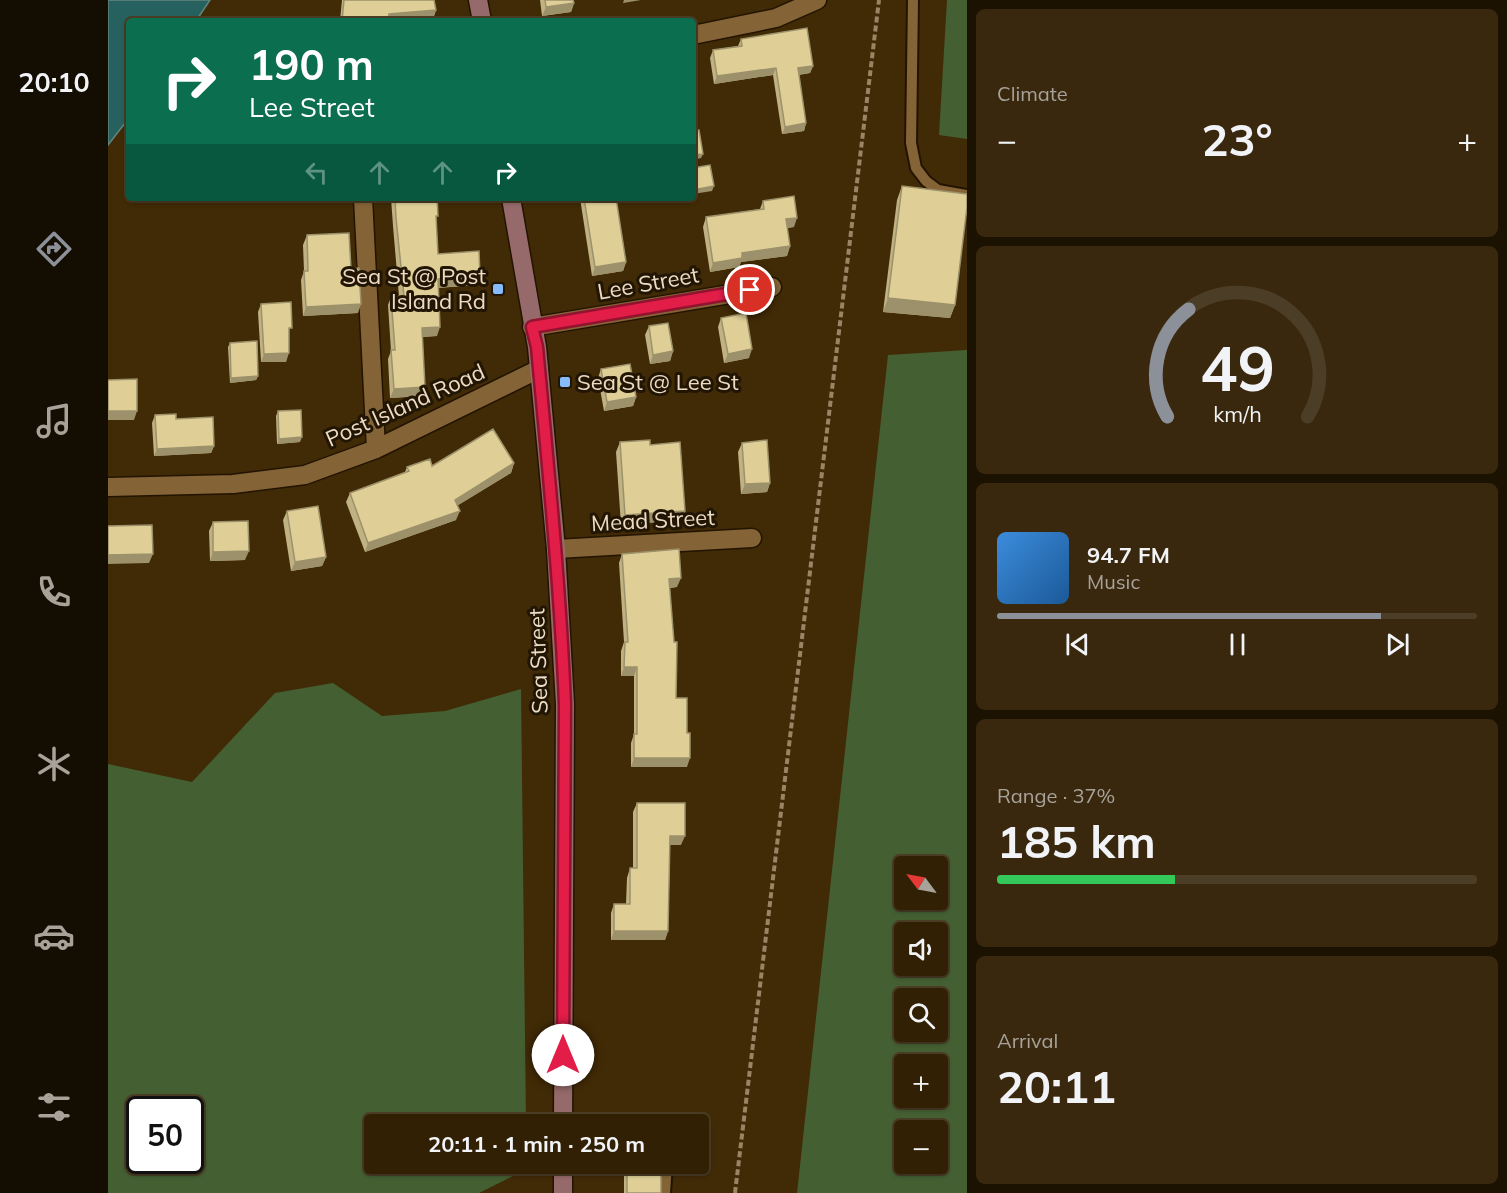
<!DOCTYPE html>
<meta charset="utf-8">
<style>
:root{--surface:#312004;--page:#39280e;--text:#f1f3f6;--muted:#a8a39a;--line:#4c3e26;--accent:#8c9099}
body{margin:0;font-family:Mulish,sans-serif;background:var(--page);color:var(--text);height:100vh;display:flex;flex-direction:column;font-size:22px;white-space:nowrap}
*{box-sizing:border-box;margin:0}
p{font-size:20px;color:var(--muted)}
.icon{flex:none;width:33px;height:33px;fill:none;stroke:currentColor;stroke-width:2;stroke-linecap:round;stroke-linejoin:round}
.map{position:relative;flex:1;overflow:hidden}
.panel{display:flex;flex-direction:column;gap:9px;padding:9px;background:#1b1202;width:540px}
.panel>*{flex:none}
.top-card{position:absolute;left:18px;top:18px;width:570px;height:183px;border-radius:6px;box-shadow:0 2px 4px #0004,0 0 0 2px var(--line);background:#0b6e4f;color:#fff;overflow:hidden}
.needle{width:39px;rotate:302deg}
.buttons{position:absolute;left:786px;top:856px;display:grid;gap:12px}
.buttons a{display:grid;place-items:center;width:54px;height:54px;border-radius:6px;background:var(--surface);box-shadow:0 2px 4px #0004,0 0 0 2px var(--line);font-size:30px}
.speed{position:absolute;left:18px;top:1096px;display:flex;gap:12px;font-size:30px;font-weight:700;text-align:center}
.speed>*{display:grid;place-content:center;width:78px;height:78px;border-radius:50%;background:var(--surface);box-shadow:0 2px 4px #0004,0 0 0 2px var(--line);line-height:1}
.speed .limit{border:3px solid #111;border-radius:9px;background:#fff;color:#111}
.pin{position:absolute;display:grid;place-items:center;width:51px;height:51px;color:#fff;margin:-26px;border:3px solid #fff;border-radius:50%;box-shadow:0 2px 6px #0007}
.me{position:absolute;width:66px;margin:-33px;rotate:0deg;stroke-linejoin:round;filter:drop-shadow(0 0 4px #0008)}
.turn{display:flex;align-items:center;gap:21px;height:126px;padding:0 24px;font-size:27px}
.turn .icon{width:78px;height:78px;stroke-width:2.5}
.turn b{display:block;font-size:42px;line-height:51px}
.lanes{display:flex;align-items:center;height:57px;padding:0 24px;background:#0003;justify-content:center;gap:30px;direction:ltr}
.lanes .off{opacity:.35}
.big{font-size:45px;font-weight:700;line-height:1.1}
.panel .tile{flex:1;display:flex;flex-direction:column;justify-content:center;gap:9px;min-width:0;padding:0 21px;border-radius:9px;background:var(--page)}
.panel .dial{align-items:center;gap:0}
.dial svg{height:156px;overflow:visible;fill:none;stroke:var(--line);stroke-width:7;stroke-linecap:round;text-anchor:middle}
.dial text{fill:var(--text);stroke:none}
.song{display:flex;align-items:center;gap:18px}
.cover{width:72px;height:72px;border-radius:9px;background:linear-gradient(135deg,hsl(210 70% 55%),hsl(210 70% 35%))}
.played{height:6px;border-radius:3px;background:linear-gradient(90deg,var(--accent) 80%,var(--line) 80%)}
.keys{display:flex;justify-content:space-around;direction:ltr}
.heat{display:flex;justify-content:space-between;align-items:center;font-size:33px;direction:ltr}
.charge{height:9px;border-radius:4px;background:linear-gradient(90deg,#34c759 37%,var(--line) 0)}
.trip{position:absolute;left:256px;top:1114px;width:345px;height:60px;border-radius:6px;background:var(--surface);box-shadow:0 2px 4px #0004,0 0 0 2px var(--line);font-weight:700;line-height:60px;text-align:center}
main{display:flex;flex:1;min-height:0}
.menu{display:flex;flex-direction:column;width:108px;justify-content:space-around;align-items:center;background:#140d02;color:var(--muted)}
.menu .icon{width:42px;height:42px}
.menu .active{color:var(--accent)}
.menu b{font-size:27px;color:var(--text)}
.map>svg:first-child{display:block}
</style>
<main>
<nav class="menu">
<b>20:10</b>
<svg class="icon active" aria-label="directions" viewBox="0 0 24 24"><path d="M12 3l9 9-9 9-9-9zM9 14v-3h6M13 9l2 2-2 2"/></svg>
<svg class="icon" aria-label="music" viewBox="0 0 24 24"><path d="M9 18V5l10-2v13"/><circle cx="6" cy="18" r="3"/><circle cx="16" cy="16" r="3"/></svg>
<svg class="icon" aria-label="phone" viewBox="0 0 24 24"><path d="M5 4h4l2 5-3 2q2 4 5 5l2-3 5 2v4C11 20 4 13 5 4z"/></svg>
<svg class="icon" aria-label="climate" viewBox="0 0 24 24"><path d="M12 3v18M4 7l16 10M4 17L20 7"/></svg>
<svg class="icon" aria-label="car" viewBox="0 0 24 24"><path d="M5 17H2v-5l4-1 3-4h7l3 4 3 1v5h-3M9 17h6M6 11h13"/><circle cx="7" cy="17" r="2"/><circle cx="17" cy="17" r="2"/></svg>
<svg class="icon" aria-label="filters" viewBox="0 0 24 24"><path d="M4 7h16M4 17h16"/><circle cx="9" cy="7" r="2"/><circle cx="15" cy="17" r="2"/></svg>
</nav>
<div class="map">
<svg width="859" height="1193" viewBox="0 0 859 1193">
<rect width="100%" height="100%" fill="#412a06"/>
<path fill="#445f32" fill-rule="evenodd" d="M 839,0 L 859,0 L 859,139 L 831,135 Z
M 859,350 L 859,1193 L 689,1193 L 780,355 ZM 796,867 L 830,867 L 830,900 L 796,900 ZM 796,933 L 830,933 L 830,966 L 796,966 ZM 796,999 L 830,999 L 830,1032 L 796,1032 ZM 796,1065 L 830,1065 L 830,1098 L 796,1098 ZM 796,1131 L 830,1131 L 830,1164 L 796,1164 Z
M 225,683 L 274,716 L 337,711 L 413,689 L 418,1125 L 267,1125 L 267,1164 L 418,1164 L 419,1169 L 371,1193 L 0,1193 L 0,764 L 84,782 L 167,693 ZM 32,1110 L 82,1110 L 82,1161 L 32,1161 Z"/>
<path fill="#26605f" stroke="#62857d" stroke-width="1.5" d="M 0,0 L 102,0 L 88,21 L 21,21 L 21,118 L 0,145 Z"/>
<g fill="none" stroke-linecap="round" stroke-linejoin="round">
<g stroke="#231400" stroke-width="14">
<path id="service" d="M 805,0 L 803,143 L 808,168 L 818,181 L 830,190 L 859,195
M 557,1193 L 559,1164"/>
</g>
<g stroke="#231400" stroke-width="21">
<path id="minor" d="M 585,35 L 668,18 L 709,0
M 255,198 L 268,449
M 424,327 L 664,287
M 0,487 L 125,484 L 197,475 L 268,449 L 431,369
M 448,549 L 644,538"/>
</g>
<g stroke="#231400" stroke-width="21">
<path id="secondary" d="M 370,0 L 374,21
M 403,198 L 429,347 L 448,549 L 457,704 L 455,1125
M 455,1164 L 455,1193"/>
</g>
<path stroke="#998466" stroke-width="4" stroke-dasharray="6 3" stroke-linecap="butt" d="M 627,1193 L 771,0"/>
<use href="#service" stroke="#846437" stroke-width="10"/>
<use href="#minor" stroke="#846437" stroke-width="18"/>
<use href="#secondary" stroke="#966a6a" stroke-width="18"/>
</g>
<path fill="#c0b282" d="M 234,0 L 326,0 L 328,10 L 325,19 L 296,21 L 232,21 Z
M 432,0 L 465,0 L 466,3 L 463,12 L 434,16 Z
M 633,39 L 705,66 L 702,73 L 691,75 L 698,123 L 696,131 L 674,134 L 665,75 L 606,84 L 602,58 L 605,50 L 630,46 Z
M 794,186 L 847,305 L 842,318 L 775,312 L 789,200 Z
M 283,198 L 329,198 L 328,220 L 330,254 L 372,276 L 369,285 L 330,288 L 329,336 L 314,337 L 314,396 L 282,398 L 280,359 L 283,351 L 280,305 L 283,297 L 291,296 L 285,226 Z
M 472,198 L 508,198 L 518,262 L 515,271 L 484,276 Z
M 655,201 L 686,227 L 679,228 L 682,246 L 679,256 L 633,262 L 631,267 L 602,272 L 595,227 L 598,217 L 652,209 Z
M 199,235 L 243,269 L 250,313 L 195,316 L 193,280 L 196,271 L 195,245 Z
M 153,304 L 181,336 L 178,362 L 153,362 L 150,312 Z
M 613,318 L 641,358 L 616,363 L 610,327 Z
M 541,326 L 565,351 L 562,361 L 542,364 L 537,335 Z
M 122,343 L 150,376 L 148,380 L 122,383 L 120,347 Z
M 493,369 L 528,397 L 525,406 L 496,411 L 490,378 Z
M 170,411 L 192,442 L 169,444 L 168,416 Z
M 47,415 L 68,419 L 106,446 L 103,453 L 46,456 L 44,423 Z
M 512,442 L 542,445 L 577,511 L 574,520 L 513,525 L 508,452 Z
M 634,443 L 662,483 L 659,492 L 633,494 L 630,452 Z
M 406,463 L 403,473 L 350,505 L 348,520 L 257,552 L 238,502 L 242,493 L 297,472 L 299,467 L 324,466 Z
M 179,511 L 218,557 L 214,566 L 183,571 L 175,520 Z
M 105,522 L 137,560 L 102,561 L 101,531 Z
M 514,554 L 569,587 L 562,588 L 568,698 L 579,767 L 523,767 L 523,743 L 526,734 L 526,676 L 513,676 L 513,651 L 516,642 L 511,563 Z
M 529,803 L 573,845 L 562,845 L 560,931 L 557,940 L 503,940 L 503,913 L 506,904 L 518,904 L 519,878 L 522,868 L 525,868 L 525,812 Z
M 516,1164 L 553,1164 L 553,1193 L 516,1193 Z"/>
<path fill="#9c916a" d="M 516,0 L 533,0 L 515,3 Z
M 466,3 L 463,12 L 434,16 L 438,7 Z
M 328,10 L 325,19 L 296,21 L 278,21 L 281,14 Z
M 705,66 L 702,73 L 687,75 L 690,68 Z
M 668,68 L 665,75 L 606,84 L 609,76 Z
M 698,123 L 696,131 L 674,134 L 677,127 Z
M 595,154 L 593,158 L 585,160 L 585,155 Z
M 606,186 L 604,191 L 585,194 L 585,190 Z
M 689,218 L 686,227 L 675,228 L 678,219 Z
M 682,246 L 679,256 L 633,262 L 631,267 L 602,272 L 605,263 L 634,253 Z
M 518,262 L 515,271 L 484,276 L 487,267 Z
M 372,276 L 369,285 L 326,288 L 330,279 Z
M 780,298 L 847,305 L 842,318 L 775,312 Z
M 253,304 L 250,313 L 195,316 L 198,307 Z
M 332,327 L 329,336 L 310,337 L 314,328 Z
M 644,349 L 641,358 L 616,363 L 620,354 Z
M 565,351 L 562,361 L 542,364 L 545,355 Z
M 181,353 L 178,362 L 153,362 L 156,354 Z
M 150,376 L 148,380 L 122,383 L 123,378 Z
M 317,387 L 314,396 L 282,398 L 286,389 Z
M 528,397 L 525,406 L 496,411 L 499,402 Z
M 0,411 L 29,411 L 26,420 L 0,420 Z
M 194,437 L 192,442 L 169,444 L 171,439 Z
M 106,446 L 103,453 L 46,456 L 49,449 Z
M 406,463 L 403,473 L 344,509 L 347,500 Z
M 662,483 L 659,492 L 633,494 L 637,484 Z
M 352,511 L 348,520 L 257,552 L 260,543 Z
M 577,511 L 574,520 L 513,525 L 517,515 Z
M 141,551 L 137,560 L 102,561 L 105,552 Z
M 45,554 L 41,563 L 0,564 L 0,555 Z
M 218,557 L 214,566 L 183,571 L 187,562 Z
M 573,578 L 569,587 L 558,588 L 561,579 Z
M 516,667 L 529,667 L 526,676 L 513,676 Z
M 526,758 L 582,758 L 579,767 L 523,767 Z
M 562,836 L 577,836 L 573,845 L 559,845 Z
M 506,931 L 560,931 L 557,940 L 503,940 Z"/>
<path fill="#dfcf97" stroke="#9c916a" stroke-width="1.5" d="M 236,0 L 326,0 L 328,10 L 281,14 L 280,21 L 234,21 Z
M 437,0 L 465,0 L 466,3 L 438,7 Z
M 699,28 L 705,66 L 690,68 L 698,123 L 677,127 L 668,68 L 609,76 L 605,50 L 634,46 L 633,39 Z
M 585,130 L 591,130 L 595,154 L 585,155 Z
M 602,165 L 606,186 L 585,190 L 585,168 Z
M 794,186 L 859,194 L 859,207 L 847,305 L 780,298 Z
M 686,196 L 689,218 L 678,219 L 682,246 L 634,253 L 634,258 L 605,263 L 598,217 L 656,209 L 655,201 Z
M 287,198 L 329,198 L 330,216 L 328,216 L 330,254 L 371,251 L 372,276 L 330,279 L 332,327 L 314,328 L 317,387 L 286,389 L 283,350 L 287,350 L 283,297 L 296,296 L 288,218 Z
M 476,198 L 508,198 L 518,262 L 487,267 Z
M 241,233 L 243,269 L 251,268 L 253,304 L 198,307 L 196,271 L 200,271 L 199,235 Z
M 183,302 L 184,328 L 181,328 L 181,353 L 156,354 L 153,304 Z
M 638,313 L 644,349 L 620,354 L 613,318 Z
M 560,323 L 565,351 L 545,355 L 541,326 Z
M 149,341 L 150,376 L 123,378 L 122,343 Z
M 522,364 L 528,397 L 499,402 L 493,369 Z
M 29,379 L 29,411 L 0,411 L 0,380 Z
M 193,410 L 194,437 L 171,439 L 170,411 Z
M 68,414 L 68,419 L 105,417 L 106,446 L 49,449 L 47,415 Z
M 385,429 L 406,463 L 347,500 L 352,511 L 260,543 L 242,493 L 301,471 L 299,467 L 322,459 L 324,466 Z
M 542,440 L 542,445 L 572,442 L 577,511 L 517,515 L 512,442 Z
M 659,440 L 662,483 L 637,484 L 634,443 Z
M 210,506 L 218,557 L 187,562 L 179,511 Z
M 140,521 L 141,551 L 105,552 L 105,522 Z
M 44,525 L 45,554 L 0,555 L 0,526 Z
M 571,549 L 573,578 L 561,579 L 566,642 L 569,642 L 568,698 L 579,698 L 579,733 L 582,733 L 582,758 L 526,758 L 526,734 L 529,734 L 529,667 L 516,667 L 517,642 L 520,642 L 514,554 Z
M 529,803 L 577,803 L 577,836 L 562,836 L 560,931 L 506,931 L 506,904 L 522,904 L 522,868 L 529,868 Z
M 519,1164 L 553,1164 L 553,1193 L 519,1193 Z"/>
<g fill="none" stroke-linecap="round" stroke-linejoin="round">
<g stroke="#92132f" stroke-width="15">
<path id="route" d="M 455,1055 L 457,704 C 452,584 440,466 429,347 L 424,327 L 642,290"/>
</g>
<use href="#route" stroke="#e11d48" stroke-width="10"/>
</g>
<g fill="#87bbfb" stroke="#211503" stroke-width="2">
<rect x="384" y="283" width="12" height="12" rx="3"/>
<rect x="451" y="376" width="12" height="12" rx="3"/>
</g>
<g text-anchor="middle" stroke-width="6" stroke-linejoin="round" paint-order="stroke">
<g font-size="22" fill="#eedbc4" stroke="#211503" text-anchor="end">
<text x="378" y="284">Sea St @ Post<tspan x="378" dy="25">Island Rd</tspan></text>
<text x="469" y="390" text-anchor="start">Sea St @ Lee St</text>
</g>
<g font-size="22" fill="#eedbc4" stroke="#211503">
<text transform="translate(540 283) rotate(-10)" y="8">Lee Street</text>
<text transform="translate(297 405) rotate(-24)" y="8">Post Island Road</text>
<text transform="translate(545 520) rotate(-3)" y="8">Mead Street</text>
<text transform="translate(430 661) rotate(-92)" y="8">Sea Street</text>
</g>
</g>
</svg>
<div class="buttons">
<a><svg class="needle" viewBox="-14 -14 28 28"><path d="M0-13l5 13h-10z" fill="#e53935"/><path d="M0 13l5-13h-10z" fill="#a8a39a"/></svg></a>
<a><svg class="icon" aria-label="sound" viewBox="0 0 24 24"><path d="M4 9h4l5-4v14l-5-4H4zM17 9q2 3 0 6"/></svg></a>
<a><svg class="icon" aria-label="search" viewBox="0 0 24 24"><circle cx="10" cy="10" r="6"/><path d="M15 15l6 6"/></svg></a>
<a>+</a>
<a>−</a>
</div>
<div class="speed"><div class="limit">50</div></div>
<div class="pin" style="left:642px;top:290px;background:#d93025"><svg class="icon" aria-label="arrive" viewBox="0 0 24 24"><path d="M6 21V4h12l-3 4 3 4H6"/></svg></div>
<svg class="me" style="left:455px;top:1055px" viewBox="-20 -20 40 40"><circle r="19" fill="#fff"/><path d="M0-13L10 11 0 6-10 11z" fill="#e11d48"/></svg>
<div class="trip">20:11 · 1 min · 250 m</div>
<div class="top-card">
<div class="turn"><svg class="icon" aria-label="right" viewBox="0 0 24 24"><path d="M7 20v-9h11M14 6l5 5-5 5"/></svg><div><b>190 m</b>Lee Street</div></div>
<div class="lanes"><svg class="icon off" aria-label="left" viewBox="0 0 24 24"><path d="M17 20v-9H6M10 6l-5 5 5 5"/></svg><svg class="icon off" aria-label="ahead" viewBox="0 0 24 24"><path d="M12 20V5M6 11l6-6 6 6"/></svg><svg class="icon off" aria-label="ahead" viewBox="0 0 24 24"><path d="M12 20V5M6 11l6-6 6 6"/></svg><svg class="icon" aria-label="right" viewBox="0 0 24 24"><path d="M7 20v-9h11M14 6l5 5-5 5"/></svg></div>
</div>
</div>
<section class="panel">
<div class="tile"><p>Climate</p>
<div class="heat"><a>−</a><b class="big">23°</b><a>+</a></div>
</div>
<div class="tile dial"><svg viewBox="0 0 100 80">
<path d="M14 69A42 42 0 1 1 86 69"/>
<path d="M14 69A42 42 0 0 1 25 14" stroke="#8c9099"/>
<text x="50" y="56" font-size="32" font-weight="700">49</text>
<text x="50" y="72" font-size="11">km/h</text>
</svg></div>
<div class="tile">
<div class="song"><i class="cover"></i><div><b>94.7 FM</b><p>Music</p></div></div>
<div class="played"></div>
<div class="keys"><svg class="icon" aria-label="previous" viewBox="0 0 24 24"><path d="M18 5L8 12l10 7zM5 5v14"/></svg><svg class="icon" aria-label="pause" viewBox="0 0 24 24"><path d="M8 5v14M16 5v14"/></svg><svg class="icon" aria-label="next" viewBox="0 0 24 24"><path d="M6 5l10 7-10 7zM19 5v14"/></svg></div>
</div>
<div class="tile"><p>Range · 37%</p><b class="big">185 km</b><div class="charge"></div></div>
<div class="tile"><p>Arrival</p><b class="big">20:11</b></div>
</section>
</main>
